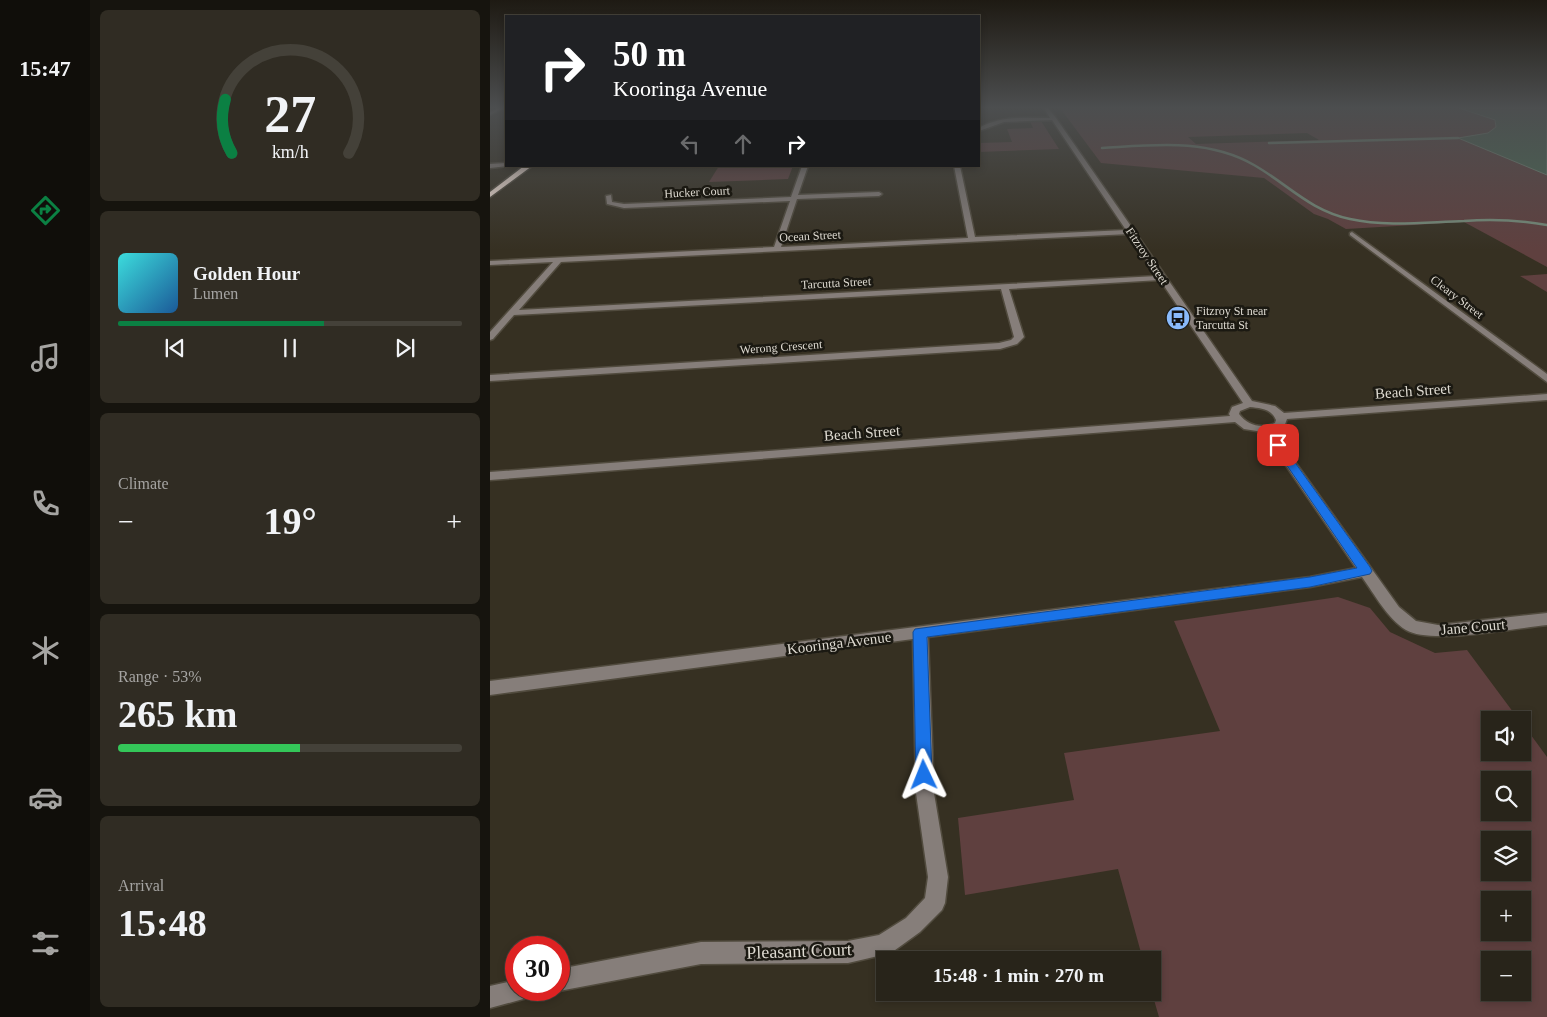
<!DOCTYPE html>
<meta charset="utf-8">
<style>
:root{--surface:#28241a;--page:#302c23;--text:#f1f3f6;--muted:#a5a4a2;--line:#444139;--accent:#0b8043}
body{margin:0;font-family:"Times New Roman",serif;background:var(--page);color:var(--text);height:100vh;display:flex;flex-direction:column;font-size:19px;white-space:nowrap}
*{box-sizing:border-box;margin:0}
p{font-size:16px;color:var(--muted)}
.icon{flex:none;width:28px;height:28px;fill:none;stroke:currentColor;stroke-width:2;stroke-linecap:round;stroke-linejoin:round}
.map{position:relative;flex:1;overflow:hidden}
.panel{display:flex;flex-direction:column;gap:10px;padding:10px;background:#16140e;width:400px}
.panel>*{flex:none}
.banner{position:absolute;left:15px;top:15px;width:475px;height:152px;border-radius:0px;box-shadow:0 2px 8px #0003,0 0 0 1px var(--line);background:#202124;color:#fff;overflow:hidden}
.tools{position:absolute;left:991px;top:711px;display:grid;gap:10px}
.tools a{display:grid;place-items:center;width:50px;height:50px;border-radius:0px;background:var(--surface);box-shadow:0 2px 8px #0003,0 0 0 1px var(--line);font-size:25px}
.speed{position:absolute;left:15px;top:936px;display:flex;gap:10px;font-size:25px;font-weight:700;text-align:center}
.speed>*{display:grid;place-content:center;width:65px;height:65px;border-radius:50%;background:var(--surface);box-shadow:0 2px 8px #0003,0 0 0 1px var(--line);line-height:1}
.speed .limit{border:8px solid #d22;background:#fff;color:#111}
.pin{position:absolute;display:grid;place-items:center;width:42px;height:42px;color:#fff;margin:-21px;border-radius:10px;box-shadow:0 2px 8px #0006}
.me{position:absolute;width:55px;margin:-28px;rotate:358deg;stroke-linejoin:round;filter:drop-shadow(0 0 4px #0008)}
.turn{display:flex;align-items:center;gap:18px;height:105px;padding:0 25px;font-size:22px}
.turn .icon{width:65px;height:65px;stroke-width:2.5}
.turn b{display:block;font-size:35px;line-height:42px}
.lanes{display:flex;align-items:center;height:48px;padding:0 25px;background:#0003;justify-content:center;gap:25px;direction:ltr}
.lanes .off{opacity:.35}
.big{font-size:38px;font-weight:800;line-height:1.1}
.panel .widget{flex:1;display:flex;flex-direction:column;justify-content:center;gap:8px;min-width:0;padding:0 18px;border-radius:8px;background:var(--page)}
.panel .dial{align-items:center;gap:0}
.dial svg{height:130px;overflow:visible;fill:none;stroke:var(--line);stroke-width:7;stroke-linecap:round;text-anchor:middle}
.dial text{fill:var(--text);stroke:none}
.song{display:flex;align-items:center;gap:15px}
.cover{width:60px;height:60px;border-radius:8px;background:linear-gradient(135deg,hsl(180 70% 55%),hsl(210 70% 35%))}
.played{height:5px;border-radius:2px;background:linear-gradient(90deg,var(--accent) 60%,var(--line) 60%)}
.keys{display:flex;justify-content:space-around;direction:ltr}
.heat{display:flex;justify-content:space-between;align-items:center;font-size:28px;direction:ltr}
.charge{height:8px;border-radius:4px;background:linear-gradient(90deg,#34c759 53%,var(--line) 0)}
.trip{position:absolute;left:386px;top:951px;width:285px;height:50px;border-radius:0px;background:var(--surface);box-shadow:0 2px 8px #0003,0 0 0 1px var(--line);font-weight:800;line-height:50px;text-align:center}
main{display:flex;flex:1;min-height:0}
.tabs{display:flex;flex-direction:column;width:90px;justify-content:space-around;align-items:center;background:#100e0a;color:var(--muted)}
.tabs .icon{width:35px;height:35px}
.tabs .selected{color:var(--accent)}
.tabs b{font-size:22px;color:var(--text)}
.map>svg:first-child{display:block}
</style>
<main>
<nav class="tabs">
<b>15:47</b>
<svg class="icon selected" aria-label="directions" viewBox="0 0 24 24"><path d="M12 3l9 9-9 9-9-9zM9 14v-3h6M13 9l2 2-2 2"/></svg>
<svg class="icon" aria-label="music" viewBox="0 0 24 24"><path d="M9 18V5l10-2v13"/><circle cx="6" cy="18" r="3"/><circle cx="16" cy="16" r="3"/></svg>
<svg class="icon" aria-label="phone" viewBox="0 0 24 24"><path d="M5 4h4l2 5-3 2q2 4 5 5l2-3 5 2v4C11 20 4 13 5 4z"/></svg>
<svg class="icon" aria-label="climate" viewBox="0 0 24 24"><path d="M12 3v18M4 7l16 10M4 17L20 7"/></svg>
<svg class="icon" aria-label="car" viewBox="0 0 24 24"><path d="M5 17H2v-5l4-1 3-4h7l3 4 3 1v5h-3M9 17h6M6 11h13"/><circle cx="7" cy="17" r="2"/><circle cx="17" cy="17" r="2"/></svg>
<svg class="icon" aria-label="filters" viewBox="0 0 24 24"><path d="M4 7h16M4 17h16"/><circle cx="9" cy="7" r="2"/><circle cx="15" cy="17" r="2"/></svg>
</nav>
<section class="panel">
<div class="widget dial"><svg viewBox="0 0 100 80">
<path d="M14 69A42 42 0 1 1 86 69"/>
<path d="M14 69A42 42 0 0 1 10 36" stroke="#0b8043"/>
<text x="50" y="56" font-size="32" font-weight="700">27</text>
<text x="50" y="72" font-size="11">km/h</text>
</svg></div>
<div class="widget">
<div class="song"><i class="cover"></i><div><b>Golden Hour</b><p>Lumen</p></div></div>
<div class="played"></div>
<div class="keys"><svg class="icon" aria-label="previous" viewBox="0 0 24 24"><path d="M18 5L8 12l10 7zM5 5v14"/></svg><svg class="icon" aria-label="pause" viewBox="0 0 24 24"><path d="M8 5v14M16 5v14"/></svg><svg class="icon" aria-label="next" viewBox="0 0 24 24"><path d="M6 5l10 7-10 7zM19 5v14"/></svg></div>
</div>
<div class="widget"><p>Climate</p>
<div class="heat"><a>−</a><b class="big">19°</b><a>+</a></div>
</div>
<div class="widget"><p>Range · 53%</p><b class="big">265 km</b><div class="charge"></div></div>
<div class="widget"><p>Arrival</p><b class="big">15:48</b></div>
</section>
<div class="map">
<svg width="1057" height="1017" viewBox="0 0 1057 1017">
<rect width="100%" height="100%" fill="#363022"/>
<path fill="#5f403f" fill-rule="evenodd" d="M 570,108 L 1057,108 L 1057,267 L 974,222 L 856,229 L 838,219 L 824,214 L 774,178 L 611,163 ZM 817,133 L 829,140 L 706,144 L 698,137 Z
M 540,121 L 551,121 L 569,149 L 489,152 L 489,143 L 522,142 L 517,129 L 543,128 Z
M 229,166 L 303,166 L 298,179 L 219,182 Z
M 1057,274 L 1057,292 L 1030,276 Z
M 848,597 L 880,608 L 900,632 L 945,653 L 977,650 L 1029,720 L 1000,720 L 1000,752 L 1032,752 L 1033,724 L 1057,757 L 1057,1017 L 669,1017 L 662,993 L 662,960 L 653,960 L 628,869 L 475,895 L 468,818 L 584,800 L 574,753 L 730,731 L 684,621 ZM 1000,780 L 1032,780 L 1032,812 L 1000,812 ZM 1000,840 L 1032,840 L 1032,872 L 1000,872 ZM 1000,900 L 1032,900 L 1032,932 L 1000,932 ZM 1000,960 L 1032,960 L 1032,992 L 1000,992 Z"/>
<path fill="#496954" stroke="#768b7a" d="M 969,108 L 1057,108 L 1057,175 L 968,138 L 998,133 L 1006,127 L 1005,120 Z"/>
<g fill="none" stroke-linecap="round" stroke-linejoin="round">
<path stroke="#768b7a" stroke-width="2.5" d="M 779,143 L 968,138
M 612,148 C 664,145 717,138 764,165 C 799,185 819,210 860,219 C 897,227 936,222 974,221 C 1002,219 1029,220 1057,225"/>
<g stroke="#514b3e" stroke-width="3">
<path id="minor" d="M 9,108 L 14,108 L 0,115 L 0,112 Z
M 554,108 L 558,108 L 566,118 L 762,401 L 785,406 L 794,413 L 1057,394 L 1057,400 L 797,419 L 794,427 L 783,431 L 909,607 L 926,621 L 948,625 L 1057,613 L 1057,625 C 1026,628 941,645 916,630 C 897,618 885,595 872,577 L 820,587 L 438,637 L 444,793 L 458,877 L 455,903 L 452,910 L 430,932 L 401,953 L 358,963 L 211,964 L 69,991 L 66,990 L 69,990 L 69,969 L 211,942 L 358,941 L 389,935 L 416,918 L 435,898 L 438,877 L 426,793 L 423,639 L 0,695 L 0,681 L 820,577 L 866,568 L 773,432 L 754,429 L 745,422 L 0,480 L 0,472 L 740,416 L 739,414 L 742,407 L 753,403 L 670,280 L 519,289 L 534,337 L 527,344 L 510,349 L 0,381 L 0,375 L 509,343 L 521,340 L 524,337 L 511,289 L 24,315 L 3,339 L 0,340 L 0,332 L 63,262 L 0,265 L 0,261 L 284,247 L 300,201 L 134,208 L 117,204 L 116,196 L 121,195 L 122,202 L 134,204 L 301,197 L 312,166 L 318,166 L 308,195 L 389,192 L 392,194 L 389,196 L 307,199 L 291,247 L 478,238 L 464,166 L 470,166 L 485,237 L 636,230 L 562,120 L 514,122 L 489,131 L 489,128 C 510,115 537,118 560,118 ZM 639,234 L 667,276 L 29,310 L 71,262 ZM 760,407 C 770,408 782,409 786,420 L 785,423 C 772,429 758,426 749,414 L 750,411 Z
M 16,163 L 18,166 L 0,168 L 0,164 Z
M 862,232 L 1057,374 L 1057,382 L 860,235 L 860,233 Z
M 26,980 L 26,990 L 40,990 L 37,998 L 0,1008 L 0,986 Z"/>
</g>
<g stroke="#514b3e" stroke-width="3">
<path id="highway" d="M 34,166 L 42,166 L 0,197 L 0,192 Z"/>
</g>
<use href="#minor" fill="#867e7a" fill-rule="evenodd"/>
<use href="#highway" fill="#fdeadf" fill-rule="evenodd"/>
</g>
<linearGradient id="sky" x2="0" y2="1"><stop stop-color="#1e1a13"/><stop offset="0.43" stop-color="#4c4e4f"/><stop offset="1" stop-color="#4c4e4f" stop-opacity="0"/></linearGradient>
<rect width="1057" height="250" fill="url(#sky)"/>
<path fill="#1a73e8" stroke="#114b97" d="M 788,442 L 791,443 L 880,567 L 882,571 L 880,574 L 820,587 L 437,637 L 442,775 L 440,781 L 434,783 L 428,781 L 426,775 L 423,632 L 425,629 L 820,577 L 867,568 L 783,445 Z"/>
<defs>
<g id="bus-disc" transform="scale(1.25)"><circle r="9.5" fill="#89bafc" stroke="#1b1912"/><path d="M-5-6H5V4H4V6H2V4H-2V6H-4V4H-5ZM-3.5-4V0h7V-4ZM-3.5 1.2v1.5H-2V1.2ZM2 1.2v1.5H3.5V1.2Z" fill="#111"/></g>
</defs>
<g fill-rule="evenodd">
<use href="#bus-disc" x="688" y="318"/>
</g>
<g text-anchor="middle" stroke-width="5" stroke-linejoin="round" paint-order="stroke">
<g font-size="12" fill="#dedad1" stroke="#1b1912">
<text transform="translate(207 192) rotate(-3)" y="4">Hucker Court</text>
<text transform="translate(320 236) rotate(-3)" y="4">Ocean Street</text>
<text transform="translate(657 256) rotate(56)" y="4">Fitzroy Street</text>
<text transform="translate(346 283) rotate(-3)" y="4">Tarcutta Street</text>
<text transform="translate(967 297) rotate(37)" y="4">Cleary Street</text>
<text transform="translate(291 347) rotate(-4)" y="4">Werong Crescent</text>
</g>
<g font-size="12" fill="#dedad1" stroke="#1b1912" text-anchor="start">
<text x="706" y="315">Fitzroy St near<tspan x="706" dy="14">Tarcutta St</tspan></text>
</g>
<g font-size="15" fill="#dedad1" stroke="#1b1912">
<text transform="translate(923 391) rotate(-4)" y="5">Beach Street</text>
<text transform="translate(372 433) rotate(-4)" y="5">Beach Street</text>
<text transform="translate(983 627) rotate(-5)" y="5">Jane Court</text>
<text transform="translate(349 643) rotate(-7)" y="5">Kooringa Avenue</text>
</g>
<g font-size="18" fill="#dedad1" stroke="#1b1912">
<text transform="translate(309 951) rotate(-2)" y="6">Pleasant Court</text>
</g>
</g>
</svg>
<div class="tools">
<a><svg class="icon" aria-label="sound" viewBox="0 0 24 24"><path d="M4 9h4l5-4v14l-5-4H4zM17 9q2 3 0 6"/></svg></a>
<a><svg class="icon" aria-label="search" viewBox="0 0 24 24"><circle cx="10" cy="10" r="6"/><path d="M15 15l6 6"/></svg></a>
<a><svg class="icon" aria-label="layers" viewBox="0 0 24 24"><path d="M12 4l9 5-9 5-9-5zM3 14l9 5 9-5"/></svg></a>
<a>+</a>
<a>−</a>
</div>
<div class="speed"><div class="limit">30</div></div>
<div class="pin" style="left:788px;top:445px;background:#d93025"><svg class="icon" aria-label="arrive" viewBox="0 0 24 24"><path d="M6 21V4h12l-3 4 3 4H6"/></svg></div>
<svg class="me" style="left:434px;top:775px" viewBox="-20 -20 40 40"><path d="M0-17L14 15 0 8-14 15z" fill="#1a73e8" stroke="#fff" stroke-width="4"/></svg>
<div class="trip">15:48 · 1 min · 270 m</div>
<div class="banner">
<div class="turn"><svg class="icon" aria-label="right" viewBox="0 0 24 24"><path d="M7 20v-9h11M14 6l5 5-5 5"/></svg><div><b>50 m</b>Kooringa Avenue</div></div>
<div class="lanes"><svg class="icon off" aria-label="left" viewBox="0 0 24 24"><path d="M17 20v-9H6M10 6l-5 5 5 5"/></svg><svg class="icon off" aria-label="ahead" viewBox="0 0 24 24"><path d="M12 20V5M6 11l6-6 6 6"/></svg><svg class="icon" aria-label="right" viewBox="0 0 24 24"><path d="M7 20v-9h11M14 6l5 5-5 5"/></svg></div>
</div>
</div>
</main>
